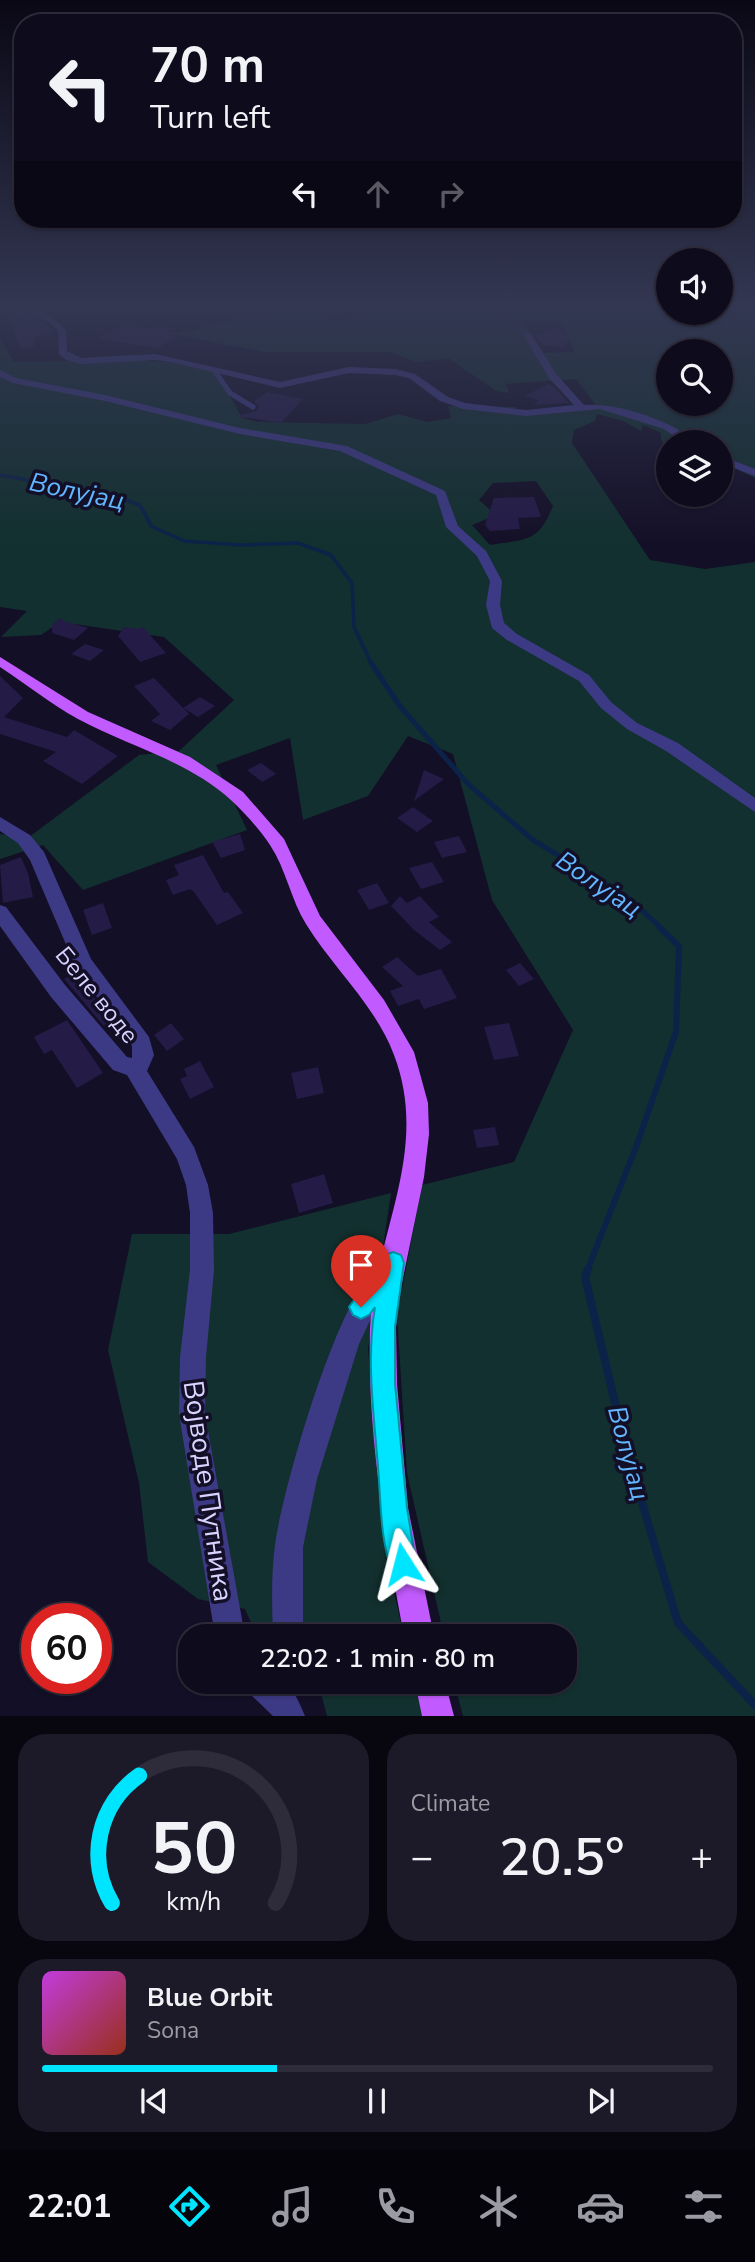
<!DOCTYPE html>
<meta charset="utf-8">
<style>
:root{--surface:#0e0b1c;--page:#1c1929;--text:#f1f3f6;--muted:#9b9ba3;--line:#2e2b3b;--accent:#00e5ff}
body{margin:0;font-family:"Nunito Sans",sans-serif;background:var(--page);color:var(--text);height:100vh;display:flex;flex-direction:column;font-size:26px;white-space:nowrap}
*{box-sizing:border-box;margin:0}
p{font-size:23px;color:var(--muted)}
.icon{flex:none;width:38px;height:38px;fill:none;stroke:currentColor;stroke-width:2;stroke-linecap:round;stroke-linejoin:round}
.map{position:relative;height:1716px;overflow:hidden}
.drawer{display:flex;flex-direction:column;gap:18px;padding:18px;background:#08060f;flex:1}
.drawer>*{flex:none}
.banner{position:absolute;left:14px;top:14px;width:728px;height:214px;border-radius:28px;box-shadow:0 2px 5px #0004,0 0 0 2px var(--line);background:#0e0b1c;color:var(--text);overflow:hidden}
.fabs{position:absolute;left:656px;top:248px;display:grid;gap:14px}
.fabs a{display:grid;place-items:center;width:77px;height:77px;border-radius:50%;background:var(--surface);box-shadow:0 2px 5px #0004,0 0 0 2px var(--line);font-size:35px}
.speed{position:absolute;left:21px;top:1603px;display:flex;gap:14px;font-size:35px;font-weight:700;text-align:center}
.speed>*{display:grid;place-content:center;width:91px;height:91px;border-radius:50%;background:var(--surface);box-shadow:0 2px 5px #0004,0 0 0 2px var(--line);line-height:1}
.speed .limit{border:10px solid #d22;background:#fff;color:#111}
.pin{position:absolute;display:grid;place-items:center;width:60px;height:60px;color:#fff;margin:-72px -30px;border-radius:50% 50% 50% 0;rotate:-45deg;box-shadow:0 0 7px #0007}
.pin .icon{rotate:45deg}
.me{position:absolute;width:77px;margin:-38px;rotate:351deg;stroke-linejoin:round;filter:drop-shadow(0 0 5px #0008)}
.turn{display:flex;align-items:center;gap:24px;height:147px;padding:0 21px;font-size:32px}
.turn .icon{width:91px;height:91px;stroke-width:2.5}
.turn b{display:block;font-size:49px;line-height:60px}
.lanes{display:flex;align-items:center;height:66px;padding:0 21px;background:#0003;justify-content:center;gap:35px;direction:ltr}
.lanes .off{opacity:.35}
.big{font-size:52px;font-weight:600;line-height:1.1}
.drawer .card{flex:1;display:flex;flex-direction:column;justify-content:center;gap:10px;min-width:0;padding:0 24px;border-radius:28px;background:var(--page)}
.drawer .dial{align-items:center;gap:0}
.dial svg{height:182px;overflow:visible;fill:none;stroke:var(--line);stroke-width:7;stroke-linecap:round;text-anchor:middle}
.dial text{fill:var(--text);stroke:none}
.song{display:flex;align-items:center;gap:21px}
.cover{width:84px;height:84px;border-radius:10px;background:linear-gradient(135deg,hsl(290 70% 55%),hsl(10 70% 35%))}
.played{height:7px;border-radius:4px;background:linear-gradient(90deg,var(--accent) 35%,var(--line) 35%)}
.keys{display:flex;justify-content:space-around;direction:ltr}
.heat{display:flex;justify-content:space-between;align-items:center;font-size:38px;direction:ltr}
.drawer .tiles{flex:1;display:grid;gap:18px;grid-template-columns:1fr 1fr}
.card:last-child{grid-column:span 2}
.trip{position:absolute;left:178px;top:1624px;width:399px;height:70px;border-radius:28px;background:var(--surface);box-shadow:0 2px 5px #0004,0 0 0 2px var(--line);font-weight:600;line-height:70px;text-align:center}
.tabs{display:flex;height:112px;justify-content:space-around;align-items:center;background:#06040b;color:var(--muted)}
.tabs .icon{width:49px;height:49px}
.tabs .selected{color:var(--accent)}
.tabs b{font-size:32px;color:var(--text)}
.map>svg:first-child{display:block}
</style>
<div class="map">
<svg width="755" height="1716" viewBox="0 0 755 1716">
<rect width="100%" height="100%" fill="#130f26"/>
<path fill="#12302f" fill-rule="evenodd" d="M 374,305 L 668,305 L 668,313 L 721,313 L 721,305 L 755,305 L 755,478 L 721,462 L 721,443 L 668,443 L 668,452 L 661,439 L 661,433 L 643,425 L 641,431 L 623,421 L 597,414 L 595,421 L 574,430 L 572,443 L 650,560 L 705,569 L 755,562 L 755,1716 L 463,1716 L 454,1682 L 565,1682 L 565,1636 L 444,1636 L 407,1473 L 397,1315 L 422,1185 L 514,1162 L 573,1030 L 492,900 L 453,754 L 408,736 L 368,796 L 303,820 L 290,738 L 216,765 L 247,830 L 83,890 L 43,845 L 0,859 L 0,834 L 29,837 L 139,755 L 179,751 L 234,700 L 164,637 L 60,622 L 41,635 L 1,637 L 27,611 L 0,607 L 0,339 L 14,362 L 143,360 L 214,367 L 242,418 L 258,422 L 365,424 L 398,414 L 428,422 L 451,418 L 448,406 L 515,407 L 518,415 L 598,408 L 576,379 L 506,384 L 509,393 L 496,391 L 448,358 L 417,362 L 389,352 L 264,352 L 162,332 L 192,331 L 215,323 L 232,322 L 233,315 L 290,311 L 291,313 L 327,310 L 329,320 C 346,321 361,314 374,305 ZM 521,320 L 561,321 L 575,352 L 544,353 ZM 668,352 L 721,352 L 721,404 L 668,404 ZM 536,481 L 553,506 C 538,543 526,539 490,545 L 472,525 L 496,515 L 479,500 L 493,483 Z
M 391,1193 L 368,1349 L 387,1562 L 404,1636 L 257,1636 L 245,1609 L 198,1599 L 148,1562 L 139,1483 L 108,1350 L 132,1234 L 229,1234 Z
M 318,1682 L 415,1682 L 423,1716 L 327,1716 Z"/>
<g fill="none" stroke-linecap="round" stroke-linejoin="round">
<path stroke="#0c2248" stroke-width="3.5" d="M 0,475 L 112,495 L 140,505 L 151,526 L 184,541 L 241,545 L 298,543 L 331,555 L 352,583 L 354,627 L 372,665"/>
<path stroke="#0c2248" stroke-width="5" d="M 371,663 L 399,705 L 468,784 L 533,840 L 630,899 L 661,928"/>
<path stroke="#0c2248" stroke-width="6" d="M 587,1271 L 636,1147 L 676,1032 L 679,946 L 659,927"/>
<path stroke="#0c2248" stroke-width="8" d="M 588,1269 L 585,1277 L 626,1449 L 678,1623 L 755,1705"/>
</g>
<path fill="#241b47" d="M 22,311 L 49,326 L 55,333 L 34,337 L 35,347 L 21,349 L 6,315 Z
M 130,324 L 148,329 L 163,326 L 175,337 L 158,348 L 96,338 Z
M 556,329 L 571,335 L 564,348 L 541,344 L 535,335 Z
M 548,384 L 552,385 L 569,403 L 533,405 L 539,400 L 525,396 Z
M 267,392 L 303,399 L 281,423 L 236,416 L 256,411 L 259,407 L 254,401 Z
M 534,497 L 541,517 L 518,518 L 520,529 L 490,531 L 485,525 L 494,498 Z
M 60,618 L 64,621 L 88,628 L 74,640 L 52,633 L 52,625 Z
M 124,627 L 137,629 L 143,627 L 166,653 L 140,662 L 118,636 Z
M 85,644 L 104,650 L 90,661 L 71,654 Z
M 0,676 L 23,698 L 4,717 L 67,737 L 74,730 L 118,756 L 82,784 L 43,761 L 56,752 L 0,734 Z
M 154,678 L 189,714 L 170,730 L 151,721 L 160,714 L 134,686 Z
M 200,697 L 215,706 L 198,717 L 183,708 Z
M 261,763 L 276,774 L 262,782 L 247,770 Z
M 424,770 L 444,779 L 414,801 Z
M 413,807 L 433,821 L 417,832 L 397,818 Z
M 240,834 L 245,850 L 221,858 L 212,842 Z
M 459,836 L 467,852 L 442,858 L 434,842 Z
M 203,855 L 224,893 L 228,892 L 243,913 L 217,925 L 194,892 L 190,889 L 173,895 L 166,880 L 179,875 L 174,865 Z
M 21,857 L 28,873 L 33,897 L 3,903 L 0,865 Z
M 432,862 L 444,882 L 421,889 L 409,868 Z
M 377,883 L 389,903 L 369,910 L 357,890 Z
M 400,896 L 407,903 L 420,896 L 439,917 L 429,922 L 452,942 L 440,950 L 414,930 L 391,906 Z
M 103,903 L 112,928 L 92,935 L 83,910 Z
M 397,957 L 418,976 L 441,969 L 457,998 L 424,1009 L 419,999 L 398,1006 L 390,991 L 403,986 L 382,967 Z
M 520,963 L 534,979 L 519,986 L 506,970 Z
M 76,972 L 115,1027 L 108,1031 L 64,979 Z
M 67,1020 L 103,1073 L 77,1088 L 52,1050 L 44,1054 L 34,1037 Z
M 171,1023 L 184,1039 L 167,1051 L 154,1035 Z
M 509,1023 L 519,1056 L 494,1060 L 484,1027 Z
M 200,1061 L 214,1087 L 190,1099 L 180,1079 L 187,1076 L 184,1069 Z
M 318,1067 L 324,1093 L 297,1099 L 291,1073 Z
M 495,1127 L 499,1145 L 477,1148 L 473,1130 Z
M 324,1174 L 333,1203 L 299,1213 L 291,1184 Z"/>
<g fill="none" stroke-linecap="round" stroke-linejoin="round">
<path stroke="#3d3a85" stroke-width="5" d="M 214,370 L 230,393 L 253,407"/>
<path fill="#3d3a85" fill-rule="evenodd" d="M 17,305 C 36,305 55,317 66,331 L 67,351 L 81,358 L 155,354 L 280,382 L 349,367 L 395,369 L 415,374 L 448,397 L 465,403 L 526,410 L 574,405 L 549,378 L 523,334 L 527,331 L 531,334 L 556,374 L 584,405 C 616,402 674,421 697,443 L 684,443 L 664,429 L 600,409 L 526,416 L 463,409 L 440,401 L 409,378 L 395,375 L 349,373 L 280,388 L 175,363 L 155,360 L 81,364 L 66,360 L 59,354 L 58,331 L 51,324 Z
M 0,370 L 16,378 L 105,395 L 240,428 L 347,446 L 445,491 L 458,526 L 486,551 L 502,581 L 500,605 L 504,623 L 517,634 L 589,675 L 611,702 L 637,723 L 678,743 L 755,798 L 755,812 L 666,751 L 627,729 L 601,708 L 579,681 L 507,640 L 492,628 L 486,605 L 490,581 L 477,556 L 446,527 L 436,495 L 340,451 L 240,434 L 105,401 L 13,383 L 0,377 Z
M 721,456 L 755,469 L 755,476 L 721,463 Z
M 0,817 L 30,835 L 44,852 L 91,959 L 149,1037 L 154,1055 L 147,1071 L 194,1147 L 208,1185 L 213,1213 L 214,1270 L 206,1357 L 205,1414 L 245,1636 L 215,1636 L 179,1414 L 180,1357 L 190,1270 L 190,1213 L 186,1185 L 177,1159 L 127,1075 L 113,1070 L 51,997 L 0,926 L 0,905 L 6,907 L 65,985 L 127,1057 L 132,1058 L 132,1046 L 76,968 L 30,860 L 18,843 L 0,831 Z
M 389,1256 L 398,1259 L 401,1268 L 373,1314 L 359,1344 L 317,1479 L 303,1547 L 303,1636 L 273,1636 C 272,1606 271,1575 275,1545 C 282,1492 342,1276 389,1256 Z
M 245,1682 C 286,1682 288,1675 305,1716 L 273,1716 L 249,1693 Z"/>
<path fill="#c25bff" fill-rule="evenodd" d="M 0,657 L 88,712 L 190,757 L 243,792 L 284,839 L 320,916 L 384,1000 L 414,1052 L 428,1103 L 429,1134 L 424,1177 L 399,1297 L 396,1327 L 397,1384 L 408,1508 L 434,1636 L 404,1636 C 385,1535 367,1433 370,1329 C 374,1235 431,1152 394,1055 C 376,1006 333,968 306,924 C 291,900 286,869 270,845 C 260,830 245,813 232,801 C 189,761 128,746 78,719 C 51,704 26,684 0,667 Z
M 415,1682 L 445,1682 L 454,1716 L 422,1716 Z"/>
</g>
<linearGradient id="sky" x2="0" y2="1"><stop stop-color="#0a0815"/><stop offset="0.56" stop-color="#333752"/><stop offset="1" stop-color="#333752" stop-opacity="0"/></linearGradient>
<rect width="755" height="546" fill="url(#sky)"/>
<path fill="#00e5ff" stroke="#0095a6" stroke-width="2" d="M 393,1252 L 401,1255 L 404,1263 L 395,1327 L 395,1384 L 407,1508 L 416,1564 L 412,1573 L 403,1577 L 393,1573 C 380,1542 381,1501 378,1467 C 374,1414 366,1360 375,1307 L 369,1315 L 361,1319 L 353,1315 L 349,1307 L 385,1255 Z"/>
<g text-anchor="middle" stroke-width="7" stroke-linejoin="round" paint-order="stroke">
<g font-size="24" fill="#d9d4ff" stroke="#130f26">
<text transform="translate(97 995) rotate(51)" y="8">Беле воде</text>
</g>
<g font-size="26" font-style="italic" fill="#62b6ff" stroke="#130f26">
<text transform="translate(77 491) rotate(12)" y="9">Волујац</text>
<text transform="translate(599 884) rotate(34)" y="9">Волујац</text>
<text transform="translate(629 1453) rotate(75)" y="9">Волујац</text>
</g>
<g font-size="28" fill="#d9d4ff" stroke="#130f26">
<text transform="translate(209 1491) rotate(82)" y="10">Војводе Путника</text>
</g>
</g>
</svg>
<div class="fabs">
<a><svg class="icon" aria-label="sound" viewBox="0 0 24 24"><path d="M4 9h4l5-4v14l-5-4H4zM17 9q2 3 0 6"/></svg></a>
<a><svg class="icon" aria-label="search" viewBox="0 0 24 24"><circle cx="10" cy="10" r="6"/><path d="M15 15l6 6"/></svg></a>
<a><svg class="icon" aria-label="layers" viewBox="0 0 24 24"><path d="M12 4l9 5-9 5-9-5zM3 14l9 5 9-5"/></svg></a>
</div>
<div class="speed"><div class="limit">60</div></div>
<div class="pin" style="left:361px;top:1307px;background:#d93025"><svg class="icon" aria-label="arrive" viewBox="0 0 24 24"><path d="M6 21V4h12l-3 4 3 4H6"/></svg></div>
<svg class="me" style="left:403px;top:1564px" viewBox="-20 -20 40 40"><path d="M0-17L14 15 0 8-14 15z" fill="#00e5ff" stroke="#fff" stroke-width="4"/></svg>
<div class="trip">22:02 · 1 min · 80 m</div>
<div class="banner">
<div class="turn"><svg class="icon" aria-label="left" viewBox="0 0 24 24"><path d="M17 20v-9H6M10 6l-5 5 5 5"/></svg><div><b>70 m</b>Turn left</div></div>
<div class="lanes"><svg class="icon" aria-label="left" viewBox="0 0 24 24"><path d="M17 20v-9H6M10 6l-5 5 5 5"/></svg><svg class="icon off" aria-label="ahead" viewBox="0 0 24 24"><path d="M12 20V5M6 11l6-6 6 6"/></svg><svg class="icon off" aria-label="right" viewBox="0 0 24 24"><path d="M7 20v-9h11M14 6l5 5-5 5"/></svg></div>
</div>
</div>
<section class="drawer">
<div class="tiles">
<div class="card dial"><svg viewBox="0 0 100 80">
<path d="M14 69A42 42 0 1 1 86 69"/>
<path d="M14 69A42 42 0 0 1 26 13" stroke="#00e5ff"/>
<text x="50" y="56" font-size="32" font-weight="700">50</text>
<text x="50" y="72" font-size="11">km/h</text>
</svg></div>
<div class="card"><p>Climate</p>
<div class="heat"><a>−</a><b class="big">20.5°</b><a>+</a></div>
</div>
<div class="card">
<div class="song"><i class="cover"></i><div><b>Blue Orbit</b><p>Sona</p></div></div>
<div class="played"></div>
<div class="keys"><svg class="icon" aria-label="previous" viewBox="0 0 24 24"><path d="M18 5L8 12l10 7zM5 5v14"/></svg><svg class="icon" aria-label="pause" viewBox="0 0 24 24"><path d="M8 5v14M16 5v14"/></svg><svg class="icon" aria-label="next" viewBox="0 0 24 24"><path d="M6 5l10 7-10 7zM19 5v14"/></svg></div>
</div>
</div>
</section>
<nav class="tabs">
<b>22:01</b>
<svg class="icon selected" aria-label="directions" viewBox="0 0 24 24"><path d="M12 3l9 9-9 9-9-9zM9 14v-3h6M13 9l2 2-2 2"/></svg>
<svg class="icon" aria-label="music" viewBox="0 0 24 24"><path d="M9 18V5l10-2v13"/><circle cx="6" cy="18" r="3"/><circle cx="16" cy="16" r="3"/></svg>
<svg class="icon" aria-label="phone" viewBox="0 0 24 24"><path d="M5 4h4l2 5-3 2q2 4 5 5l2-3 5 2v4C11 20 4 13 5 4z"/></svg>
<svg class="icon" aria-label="climate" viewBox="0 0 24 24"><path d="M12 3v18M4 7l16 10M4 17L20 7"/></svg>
<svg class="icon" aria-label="car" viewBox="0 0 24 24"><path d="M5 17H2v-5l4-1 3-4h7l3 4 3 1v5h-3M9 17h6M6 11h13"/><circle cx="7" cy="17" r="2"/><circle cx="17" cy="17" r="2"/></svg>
<svg class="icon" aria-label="filters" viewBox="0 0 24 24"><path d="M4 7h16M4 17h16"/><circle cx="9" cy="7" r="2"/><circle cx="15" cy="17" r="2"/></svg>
</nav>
